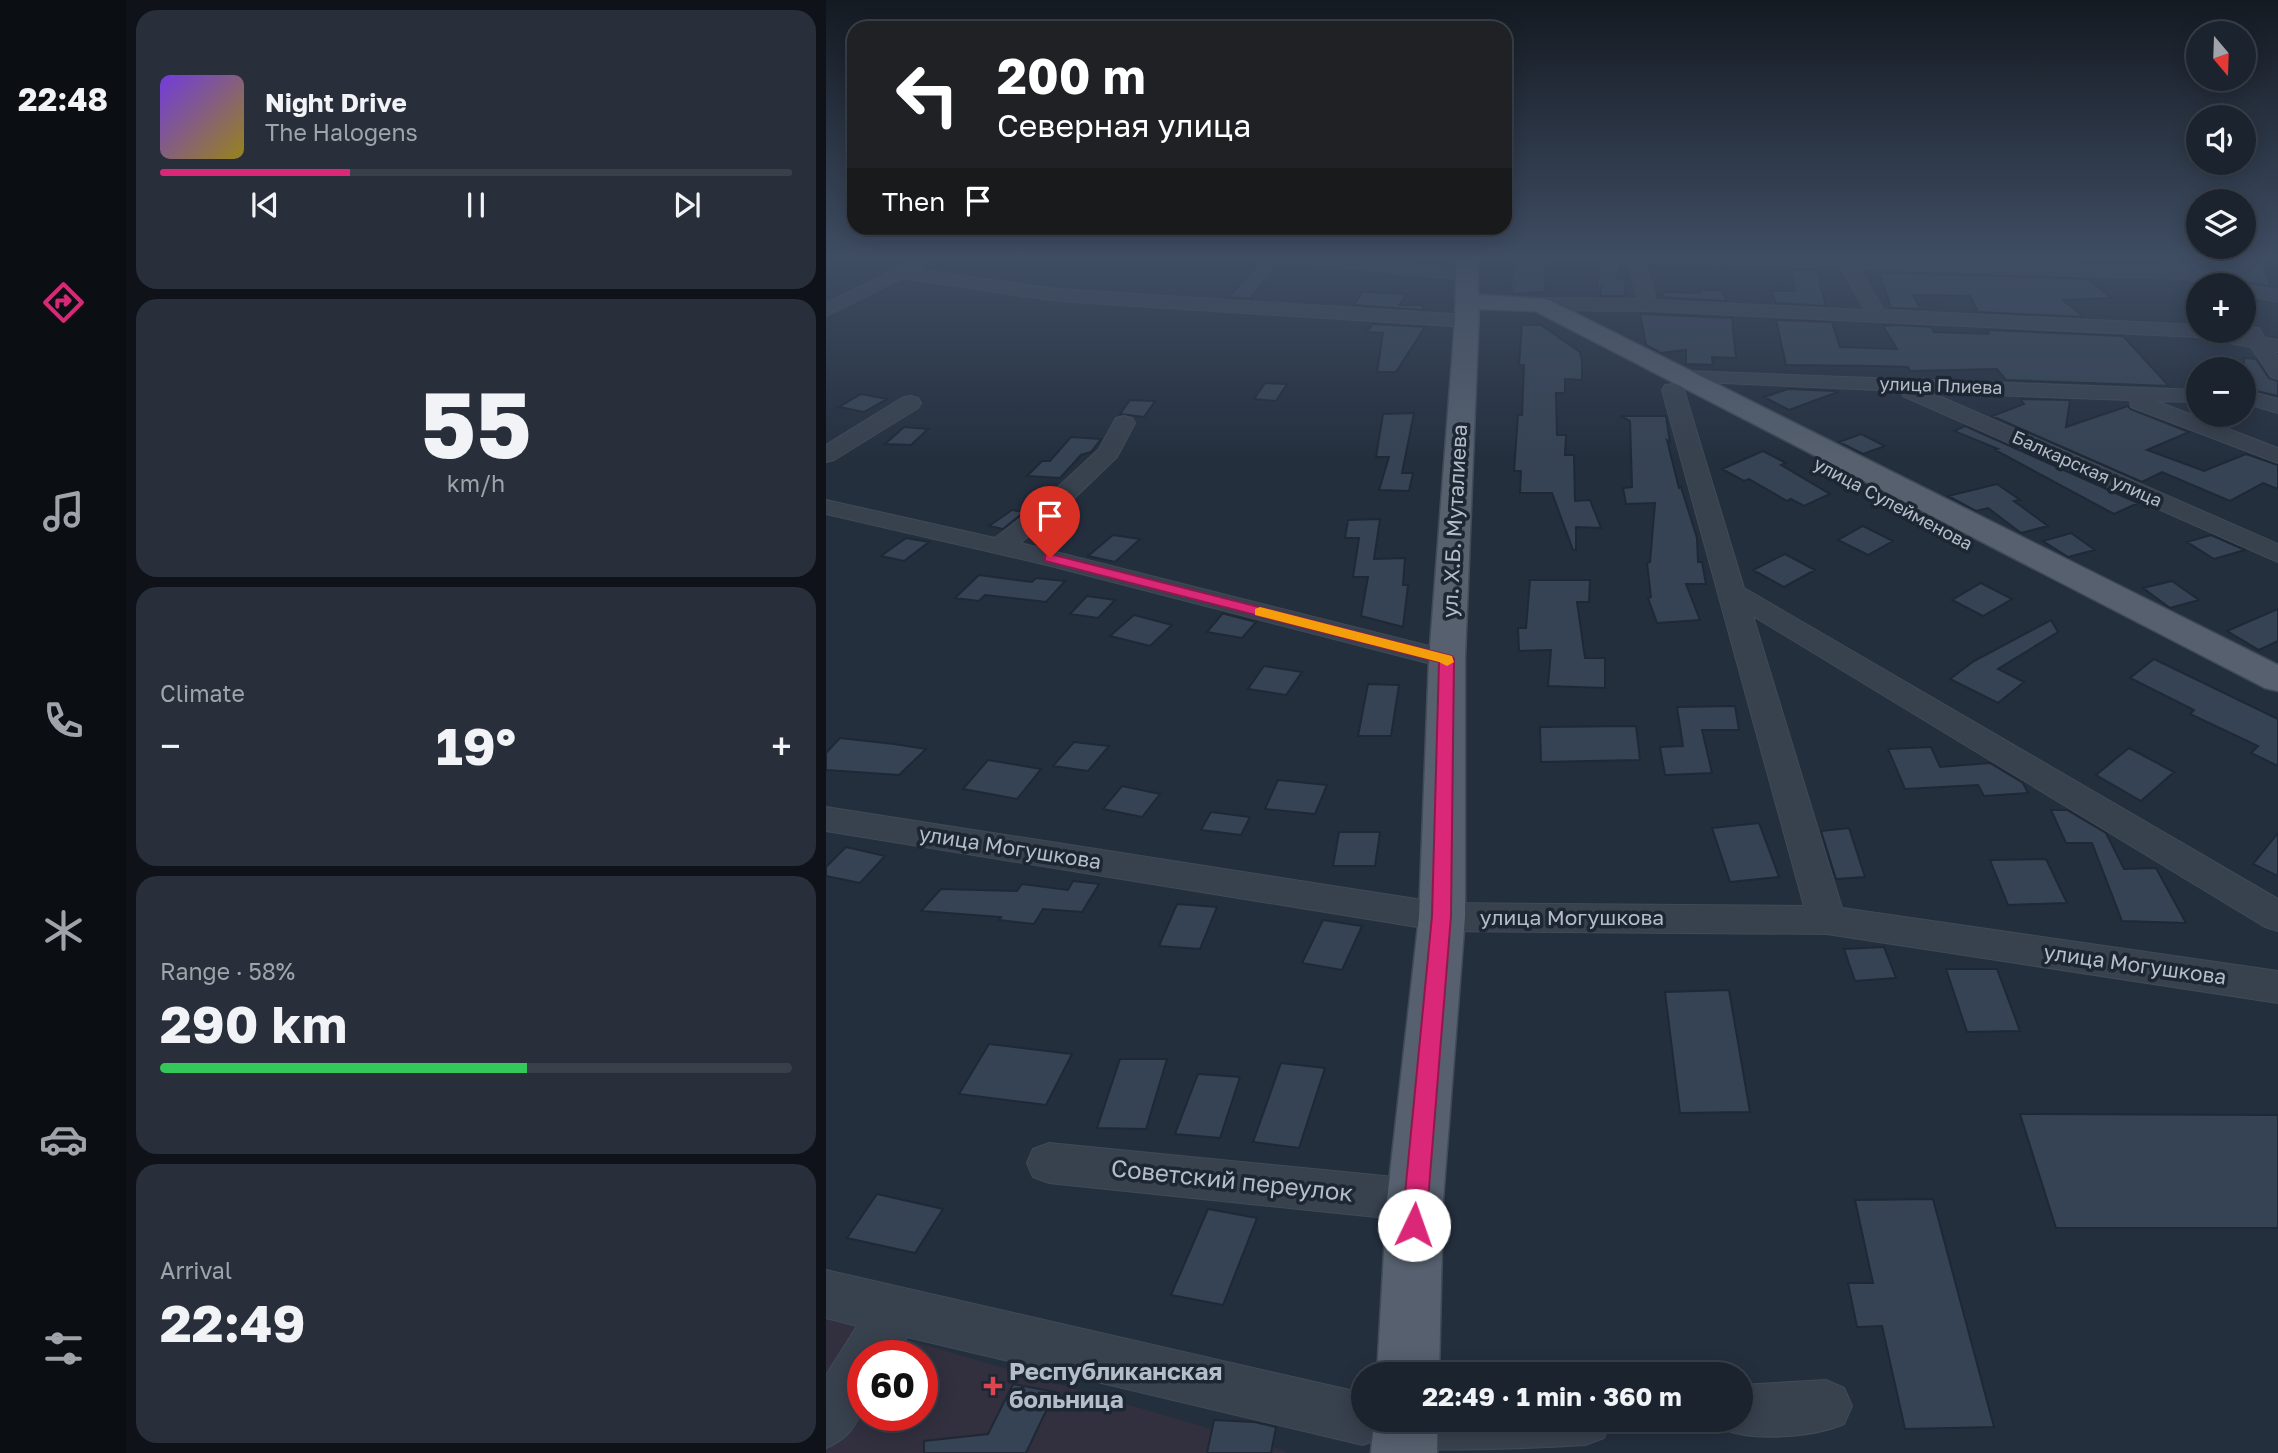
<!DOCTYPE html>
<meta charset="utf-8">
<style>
:root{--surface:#1b232e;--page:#282f3a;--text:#f1f3f6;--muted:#a0a4aa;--line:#39404a;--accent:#db2777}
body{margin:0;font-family:"Golos Text",sans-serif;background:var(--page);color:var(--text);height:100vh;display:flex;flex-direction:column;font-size:26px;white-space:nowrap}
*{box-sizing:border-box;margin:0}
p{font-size:23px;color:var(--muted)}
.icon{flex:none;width:38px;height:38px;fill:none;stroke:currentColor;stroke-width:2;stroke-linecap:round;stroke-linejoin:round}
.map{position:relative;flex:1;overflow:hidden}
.drawer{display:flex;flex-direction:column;gap:10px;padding:10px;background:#0f1319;width:700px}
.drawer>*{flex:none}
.top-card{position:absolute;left:21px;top:21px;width:665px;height:214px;border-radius:21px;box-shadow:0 4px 18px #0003,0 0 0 2px var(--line);background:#202124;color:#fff;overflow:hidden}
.needle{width:46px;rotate:161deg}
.fabs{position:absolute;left:1360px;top:21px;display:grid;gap:14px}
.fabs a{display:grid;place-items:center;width:70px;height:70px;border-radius:50%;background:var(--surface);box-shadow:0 4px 18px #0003,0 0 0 2px var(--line);font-size:35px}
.speed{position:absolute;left:21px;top:1340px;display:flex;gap:14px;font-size:35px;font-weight:700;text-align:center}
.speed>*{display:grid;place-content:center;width:91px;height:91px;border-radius:50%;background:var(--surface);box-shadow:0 4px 18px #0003,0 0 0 2px var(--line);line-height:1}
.speed .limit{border:10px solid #d22;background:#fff;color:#111}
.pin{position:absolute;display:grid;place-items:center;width:60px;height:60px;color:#fff;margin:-72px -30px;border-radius:50% 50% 50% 0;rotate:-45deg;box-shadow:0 0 7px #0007}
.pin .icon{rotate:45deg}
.me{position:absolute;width:77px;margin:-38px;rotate:3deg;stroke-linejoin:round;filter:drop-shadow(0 0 5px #0008)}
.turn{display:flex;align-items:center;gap:24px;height:147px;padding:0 35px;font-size:32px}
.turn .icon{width:91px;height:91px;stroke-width:2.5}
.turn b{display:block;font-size:49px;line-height:60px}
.then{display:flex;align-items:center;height:66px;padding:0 35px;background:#0003;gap:14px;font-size:26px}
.big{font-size:52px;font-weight:700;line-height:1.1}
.drawer .card{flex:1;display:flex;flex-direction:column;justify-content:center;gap:10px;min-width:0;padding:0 24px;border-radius:21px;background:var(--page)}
.drawer .dial{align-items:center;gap:0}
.dial b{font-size:91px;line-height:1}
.song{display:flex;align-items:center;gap:21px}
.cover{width:84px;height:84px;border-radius:10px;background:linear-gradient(135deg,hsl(260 70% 55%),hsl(50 70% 35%))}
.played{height:7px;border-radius:4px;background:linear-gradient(90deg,var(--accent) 30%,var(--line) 30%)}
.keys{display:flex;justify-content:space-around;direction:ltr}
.heat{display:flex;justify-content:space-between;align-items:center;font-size:38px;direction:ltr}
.charge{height:10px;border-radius:5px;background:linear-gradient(90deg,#34c759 58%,var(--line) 0)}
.trip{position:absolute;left:525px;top:1362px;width:402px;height:70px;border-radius:35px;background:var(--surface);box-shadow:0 4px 18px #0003,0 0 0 2px var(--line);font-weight:700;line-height:70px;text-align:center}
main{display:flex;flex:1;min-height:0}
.tab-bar{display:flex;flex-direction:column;width:126px;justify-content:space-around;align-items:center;background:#0b0e12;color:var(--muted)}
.tab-bar .icon{width:49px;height:49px}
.tab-bar .current{color:var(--accent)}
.tab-bar b{font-size:32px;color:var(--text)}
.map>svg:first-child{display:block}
</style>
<main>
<nav class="tab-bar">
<b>22:48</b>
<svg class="icon current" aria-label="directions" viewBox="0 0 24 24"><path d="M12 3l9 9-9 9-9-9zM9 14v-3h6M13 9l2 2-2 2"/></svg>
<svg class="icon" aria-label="music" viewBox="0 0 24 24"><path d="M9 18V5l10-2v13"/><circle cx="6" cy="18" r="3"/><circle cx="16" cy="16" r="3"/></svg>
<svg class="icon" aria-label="phone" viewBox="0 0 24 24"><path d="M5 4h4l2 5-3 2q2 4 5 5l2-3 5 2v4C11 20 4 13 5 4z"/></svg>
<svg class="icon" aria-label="climate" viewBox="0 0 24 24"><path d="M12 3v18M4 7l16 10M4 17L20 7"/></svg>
<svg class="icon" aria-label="car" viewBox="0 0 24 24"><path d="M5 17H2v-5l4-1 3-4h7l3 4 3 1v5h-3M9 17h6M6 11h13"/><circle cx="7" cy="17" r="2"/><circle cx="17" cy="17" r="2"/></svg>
<svg class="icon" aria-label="filters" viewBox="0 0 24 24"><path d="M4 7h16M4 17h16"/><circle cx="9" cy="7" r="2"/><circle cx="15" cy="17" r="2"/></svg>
</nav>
<section class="drawer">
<div class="card">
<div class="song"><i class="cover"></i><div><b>Night Drive</b><p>The Halogens</p></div></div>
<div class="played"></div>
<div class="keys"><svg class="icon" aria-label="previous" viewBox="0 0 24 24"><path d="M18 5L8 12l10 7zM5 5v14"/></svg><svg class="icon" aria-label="pause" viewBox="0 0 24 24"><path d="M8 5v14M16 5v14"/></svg><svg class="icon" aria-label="next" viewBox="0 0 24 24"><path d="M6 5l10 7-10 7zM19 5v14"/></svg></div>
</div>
<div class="card dial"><b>55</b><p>km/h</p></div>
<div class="card"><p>Climate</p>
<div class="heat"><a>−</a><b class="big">19°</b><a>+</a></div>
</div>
<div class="card"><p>Range · 58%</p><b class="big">290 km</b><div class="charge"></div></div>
<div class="card"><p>Arrival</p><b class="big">22:49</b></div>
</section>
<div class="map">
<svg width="1452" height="1453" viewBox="0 0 1452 1453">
<rect width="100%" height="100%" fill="#242f3e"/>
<path fill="#32303f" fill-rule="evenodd" d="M 0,1316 L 460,1451 L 460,1453 L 0,1453 ZM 37,1356 L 96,1356 L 96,1416 L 37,1416 Z"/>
<path fill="#364354" stroke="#1f2835" stroke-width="2" d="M 439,256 L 452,264 L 424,299 L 403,297 Z
M 690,256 L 721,256 L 719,292 L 687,294 L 685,285 Z
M 1087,256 L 1239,256 L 1245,262 Z
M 1386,256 L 1436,256 L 1444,286 L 1418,282 L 1410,285 L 1405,279 L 1393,274 Z
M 775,258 L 796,259 L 790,279 L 800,279 L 799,296 L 775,296 L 775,287 L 771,287 Z
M 965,269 L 991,270 L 1000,306 L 950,303 L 945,291 L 969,291 Z
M 1053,272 L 1263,279 L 1285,298 L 1237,300 L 1258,317 L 1152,312 L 1144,296 L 1087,295 L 1095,309 L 1065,308 Z
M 872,290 L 896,290 L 901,301 L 832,297 L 831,295 L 837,295 L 837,292 L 874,293 Z
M 536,292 L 580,294 L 574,305 L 597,305 L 596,310 L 528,305 Z
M 814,314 L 906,318 L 910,358 L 886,357 L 887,365 L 860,364 L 860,350 L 835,353 L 820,345 Z
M 950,320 L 1006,322 L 1014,347 L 1071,349 L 1057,326 L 1071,325 L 1105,327 L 1108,332 L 1163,334 L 1161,330 L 1297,336 L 1343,386 L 1180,380 L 1171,369 L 1084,371 L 1082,367 L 1049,366 L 960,365 Z
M 547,324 L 599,327 L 570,372 L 551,372 L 557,333 L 541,332 Z
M 696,325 L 715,325 L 754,352 L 756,361 L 756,380 L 739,379 L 739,393 L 730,393 L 731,435 L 740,435 L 739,455 L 748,455 L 749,501 L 764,500 L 775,528 L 750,527 L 750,550 L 747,550 L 726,493 L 694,493 L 695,471 L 688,471 L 692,415 L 696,415 L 698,365 L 693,365 Z
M 1418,358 L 1430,359 L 1443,378 L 1452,381 L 1452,396 L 1418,388 Z
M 439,383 L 461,384 L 450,401 L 428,399 Z
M 962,389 L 1010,391 L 1012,392 L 963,410 L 938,397 Z
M 35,394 L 61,399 L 38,412 L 13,407 Z
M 1194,399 L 1244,400 L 1240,427 L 1302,406 L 1304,409 L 1363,432 L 1321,450 L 1378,471 L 1420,454 L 1452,465 L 1452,489 L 1437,483 L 1404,501 L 1336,472 L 1316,482 L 1166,416 L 1198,404 Z
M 304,400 L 329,401 L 318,417 L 294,414 Z
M 588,413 L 576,473 L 587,473 L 583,491 L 553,490 L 563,457 L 550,457 L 557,414 Z
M 794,416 L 840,416 L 844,442 L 841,440 L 853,488 L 855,487 L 871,538 L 872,562 L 876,562 L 880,584 L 860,584 L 874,620 L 831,623 L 822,598 L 825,597 L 821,563 L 824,562 L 829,503 L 800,504 L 797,488 L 806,487 L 804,421 Z
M 1139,426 L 1312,503 L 1288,514 L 1169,450 L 1172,449 L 1128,431 Z
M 78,427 L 102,429 L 85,445 L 59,444 Z
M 1035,434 L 1059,446 L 1037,454 L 1013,442 Z
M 245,437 L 275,439 L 265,452 L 255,455 L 234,478 L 201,476 L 216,461 L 224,461 Z
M 937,451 L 960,463 L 955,465 L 1004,494 L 978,506 L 965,499 L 961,501 L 923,479 L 918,481 L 896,469 Z
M 1171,484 L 1194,500 L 1188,501 L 1222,526 L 1195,533 L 1162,508 L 1150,511 L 1122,496 Z
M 186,510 L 198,512 L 177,529 L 163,526 Z
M 554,519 L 548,559 L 579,558 L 577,585 L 582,585 L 577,627 L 535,616 L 542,577 L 527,577 L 533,538 L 519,538 L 522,520 Z
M 1037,526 L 1067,541 L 1042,555 L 1012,540 Z
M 1245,533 L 1269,550 L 1242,557 L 1217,541 Z
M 287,535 L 314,539 L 289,562 L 262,556 Z
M 1385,535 L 1419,550 L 1388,559 L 1361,542 Z
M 80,538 L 103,542 L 78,561 L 55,556 Z
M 959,554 L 989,570 L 958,587 L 927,570 Z
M 153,575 L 206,582 L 210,578 L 239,581 L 220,602 L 159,595 L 153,601 L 129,598 Z
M 704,580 L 764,580 L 763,602 L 751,602 L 759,658 L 779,658 L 779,688 L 722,686 L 725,650 L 693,651 L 692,628 L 700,628 Z
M 1346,581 L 1373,600 L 1344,608 L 1317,588 Z
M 1155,583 L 1186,599 L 1157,616 L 1126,600 Z
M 261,596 L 289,600 L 272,618 L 244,614 Z
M 1452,609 L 1452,641 L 1433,650 L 1401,631 Z
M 397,613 L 399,614 L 430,622 L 416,638 L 381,632 Z
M 308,615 L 346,625 L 324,646 L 284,636 Z
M 1225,620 L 1232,632 L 1172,669 L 1198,682 L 1172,703 L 1124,679 L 1148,661 Z
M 1328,659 L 1452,719 L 1452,766 L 1425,753 L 1432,746 L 1364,714 L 1368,710 L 1304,678 Z
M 438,666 L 476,672 L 460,695 L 422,689 Z
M 542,684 L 573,685 L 565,736 L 532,736 Z
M 909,706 L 913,730 L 876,730 L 886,773 L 839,775 L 834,747 L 857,746 L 851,707 Z
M 810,726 L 814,760 L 715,762 L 714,727 Z
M 14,738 L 68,744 L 100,749 L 73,775 L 0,770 L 0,753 Z
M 248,742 L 283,746 L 262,771 L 227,766 Z
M 1105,747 L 1114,767 L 1164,763 L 1197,783 L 1202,793 L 1158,796 L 1152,785 L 1079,789 L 1062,749 Z
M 1303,748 L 1348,772 L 1315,801 L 1270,775 Z
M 162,760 L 215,769 L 191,799 L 137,789 Z
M 452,780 L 501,785 L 489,814 L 439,809 Z
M 296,786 L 334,794 L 316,817 L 277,809 Z
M 1225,810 L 1241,810 L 1280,833 L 1298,869 L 1330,868 L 1360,923 L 1296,921 L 1266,843 L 1240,843 Z
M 385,812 L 424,817 L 415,835 L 375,830 Z
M 933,823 L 953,877 L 904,882 L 886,828 Z
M 1023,828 L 1039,877 L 1010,879 L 995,831 Z
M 513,832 L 554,832 L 549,866 L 507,866 Z
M 1452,833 L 1452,876 L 1427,864 Z
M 20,847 L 59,856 L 34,883 L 0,876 L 0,867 Z
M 1220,859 L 1241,903 L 1182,905 L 1164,860 Z
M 247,881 L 273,884 L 256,912 L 217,909 L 208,924 L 173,920 L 175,917 L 95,911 L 115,889 L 191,891 L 196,884 L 242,890 Z
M 351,904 L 391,907 L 374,949 L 333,946 Z
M 497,920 L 536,926 L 516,970 L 476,963 Z
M 1058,947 L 1070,978 L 1029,981 L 1018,949 Z
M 1120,969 L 1171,969 L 1194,1031 L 1141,1032 Z
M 903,990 L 924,1112 L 854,1113 L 839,992 Z
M 163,1044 L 246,1054 L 220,1105 L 133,1094 Z
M 294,1059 L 341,1059 L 320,1129 L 271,1128 Z
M 455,1063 L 499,1068 L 473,1148 L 427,1142 Z
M 372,1074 L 414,1077 L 394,1138 L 349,1134 Z
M 1194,1114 L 1452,1115 L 1452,1228 L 1230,1228 Z
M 51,1194 L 117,1209 L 89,1253 L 21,1238 Z
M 1107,1199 L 1168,1427 L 1079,1429 L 1056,1326 L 1031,1327 L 1022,1283 L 1047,1283 L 1029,1200 Z
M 382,1209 L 431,1218 L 397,1305 L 345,1295 Z
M 187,1384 L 229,1392 L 200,1453 L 98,1453 L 98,1441 L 162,1434 Z
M 388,1420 L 428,1422 L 450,1427 L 445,1453 L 381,1453 Z"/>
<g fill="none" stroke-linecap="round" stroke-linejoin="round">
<g stroke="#414a57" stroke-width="2">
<path id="minor" d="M 442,256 L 501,256 L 641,270 L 650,275 L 641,280 L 451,261 Z
M 802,256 L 1025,256 L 1339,268 L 1337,265 L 1340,261 L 1346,260 L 1404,281 L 1407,285 L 1380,285 L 1361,279 L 1033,269 L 1058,310 L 1372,325 L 1372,331 L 1417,334 L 1419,328 L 1433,328 L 1439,338 L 1452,340 L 1452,352 L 1448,351 L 1452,357 L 1452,379 L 1445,377 L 1425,347 L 1372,337 L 822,311 L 713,310 L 704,304 L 713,298 L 811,299 ZM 820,262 L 1015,268 L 1039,310 L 830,300 Z
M 91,259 L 100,264 L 93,270 L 231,289 L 641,315 L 651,321 L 641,327 L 231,301 L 76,278 L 0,316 L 0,303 Z
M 1415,285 L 1418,285 L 1452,290 L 1452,302 L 1418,295 L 1418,285 Z
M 858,371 L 1372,390 L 1372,402 L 1330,401 L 1452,448 L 1452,463 L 1305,407 L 1304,400 L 1106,393 L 1452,544 L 1452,562 L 1077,396 L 1075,391 L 851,381 L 848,377 L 851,373 Z
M 847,384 L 855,385 L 858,390 L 918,588 L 1452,899 L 1452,931 L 1439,927 L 927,616 L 1016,908 L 1452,971 L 1452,1003 L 1001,934 L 616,931 L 0,831 L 0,807 L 616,903 L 978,906 L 836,390 L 839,385 Z
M 1418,390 L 1452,399 L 1452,413 L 1418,403 Z
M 84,396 L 92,398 L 95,403 L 92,408 L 8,460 L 0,462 L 0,445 L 76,398 Z
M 298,416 L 306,418 L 309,423 L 291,457 L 235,511 L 194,543 L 631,653 L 636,659 L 631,665 L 621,668 L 221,565 L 0,514 L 0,500 L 169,538 L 217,501 L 273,449 L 290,418 Z
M 223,1143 L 589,1179 L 605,1185 L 612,1200 L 605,1215 L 589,1221 L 223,1183 L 207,1177 L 201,1163 L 207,1149 Z
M 0,1270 L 537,1393 L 537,1419 L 785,1419 L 778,1438 L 759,1445 C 708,1448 595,1453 551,1446 L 549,1440 L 537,1445 L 81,1337 L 70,1356 L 37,1356 C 37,1396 43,1430 0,1448 L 0,1375 L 31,1326 L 0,1318 Z
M 1000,1380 L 1018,1388 L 1026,1406 L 1018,1424 C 988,1437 927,1442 897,1429 L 892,1419 L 915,1419 L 915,1385 Z"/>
</g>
<g stroke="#414a57" stroke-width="3">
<path id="major" d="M 631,256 L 652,256 L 652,295 L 721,299 L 1452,665 L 1452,691 L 1439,688 L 709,311 L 653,309 L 639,659 L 639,917 L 617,1200 L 613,1374 L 551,1374 L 561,1200 L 593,917 L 603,659 L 629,321 Z
M 548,1419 L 612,1419 L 611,1453 L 545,1453 Z"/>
</g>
<use href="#minor" fill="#38414e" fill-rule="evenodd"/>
<use href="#major" fill="#56606e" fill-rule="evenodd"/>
</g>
<linearGradient id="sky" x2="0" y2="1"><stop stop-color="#141a22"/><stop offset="0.56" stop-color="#3f4d63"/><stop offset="1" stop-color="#3f4d63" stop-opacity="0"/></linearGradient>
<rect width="1452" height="459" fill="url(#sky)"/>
<path fill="#db2777" stroke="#8e194d" stroke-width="2" d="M 224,554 L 626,656 L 628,659 L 625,916 L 600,1225 L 596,1233 L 588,1236 L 580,1233 L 576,1225 L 606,916 L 613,662 L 219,561 L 219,555 Z"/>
<path fill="#f59e0b" d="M 434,607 L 626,656 L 628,662 L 621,666 L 613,662 L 429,615 L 429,609 Z"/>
<path fill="#e0444e" stroke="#1d2633" stroke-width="2.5" d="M163.5 1375.5h7v7h7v7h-7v7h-7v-7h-7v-7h7z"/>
<g text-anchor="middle" stroke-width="7" stroke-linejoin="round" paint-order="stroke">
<g font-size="18" fill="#b4bcc9" stroke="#1d2633">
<text transform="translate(1115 386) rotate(2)" y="6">улица Плиева</text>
<text transform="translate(1261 469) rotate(24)" y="6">Балкарская улица</text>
<text transform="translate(1067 504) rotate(28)" y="6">улица Сулейменова</text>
</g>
<g font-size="21" fill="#b4bcc9" stroke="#1d2633">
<text transform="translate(629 521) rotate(-87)" y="7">ул. Х.Б. Муталиева</text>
<text transform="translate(184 848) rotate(9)" y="7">улица Могушкова</text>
<text x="746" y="925">улица Могушкова</text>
<text transform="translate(1309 965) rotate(8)" y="7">улица Могушкова</text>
</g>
<g font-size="24" fill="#b4bcc9" stroke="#1d2633">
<text transform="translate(406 1181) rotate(6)" y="8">Советский переулок</text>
</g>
<g font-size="24" font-weight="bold" fill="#b4bcc9" stroke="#1d2633" text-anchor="start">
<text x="183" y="1380">Республиканская<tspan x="183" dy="28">больница</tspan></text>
</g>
</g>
</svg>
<div class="fabs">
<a><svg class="needle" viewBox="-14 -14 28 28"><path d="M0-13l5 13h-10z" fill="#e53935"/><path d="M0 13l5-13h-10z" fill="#a0a4aa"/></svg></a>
<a><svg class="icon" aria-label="sound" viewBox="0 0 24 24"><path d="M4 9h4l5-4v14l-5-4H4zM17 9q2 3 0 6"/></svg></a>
<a><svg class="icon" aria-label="layers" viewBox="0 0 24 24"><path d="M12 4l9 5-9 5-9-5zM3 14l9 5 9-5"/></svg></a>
<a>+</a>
<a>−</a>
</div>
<div class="speed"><div class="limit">60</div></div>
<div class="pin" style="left:224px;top:558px;background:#d93025"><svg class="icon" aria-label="arrive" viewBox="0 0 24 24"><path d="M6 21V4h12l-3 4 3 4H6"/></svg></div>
<svg class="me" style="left:588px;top:1225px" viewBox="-20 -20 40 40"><circle r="19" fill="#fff"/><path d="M0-13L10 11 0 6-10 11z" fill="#db2777"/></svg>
<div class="trip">22:49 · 1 min · 360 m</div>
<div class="top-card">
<div class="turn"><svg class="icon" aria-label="left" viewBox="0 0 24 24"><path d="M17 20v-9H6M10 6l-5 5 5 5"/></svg><div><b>200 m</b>Северная улица</div></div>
<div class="then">Then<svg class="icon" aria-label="arrive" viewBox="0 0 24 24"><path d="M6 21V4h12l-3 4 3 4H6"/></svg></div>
</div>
</div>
</main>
